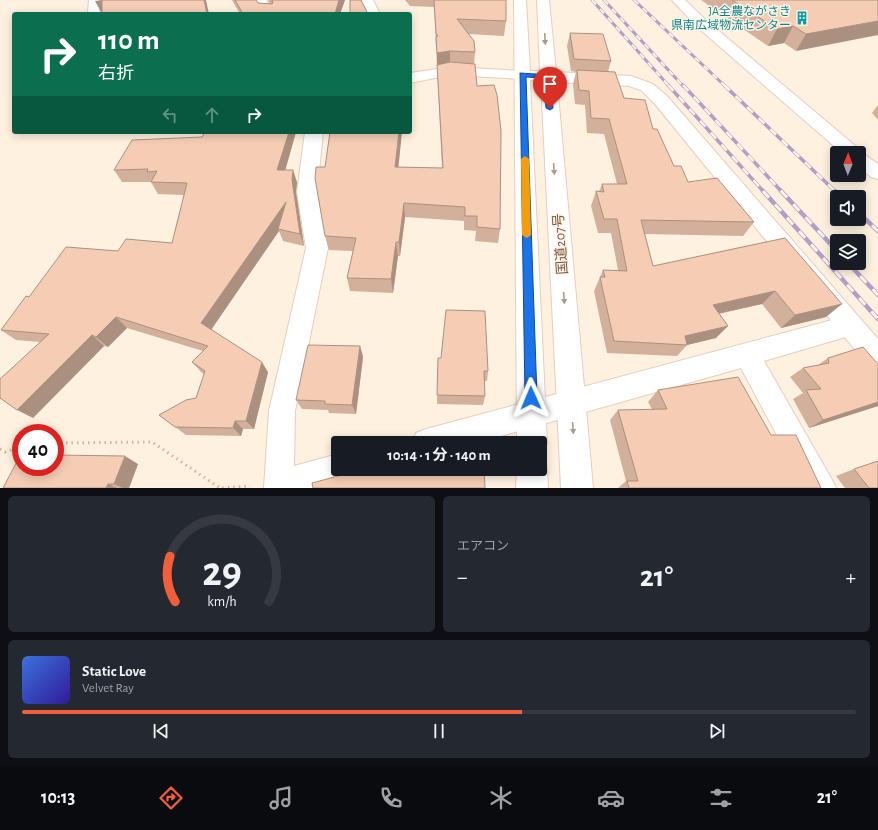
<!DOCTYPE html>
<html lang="ja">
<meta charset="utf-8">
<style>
:root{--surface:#171b24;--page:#242831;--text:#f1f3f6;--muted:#9ea1a6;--line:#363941;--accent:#f25d3a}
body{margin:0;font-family:"Alegreya Sans","Noto Sans JP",sans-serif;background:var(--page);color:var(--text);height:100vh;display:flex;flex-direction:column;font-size:15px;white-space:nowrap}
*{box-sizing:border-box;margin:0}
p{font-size:13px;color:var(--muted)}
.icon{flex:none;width:22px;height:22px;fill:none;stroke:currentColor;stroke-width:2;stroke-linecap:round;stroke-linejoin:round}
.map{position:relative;height:488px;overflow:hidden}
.panel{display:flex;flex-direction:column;gap:8px;padding:8px;background:#0d0f14;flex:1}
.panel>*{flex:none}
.guide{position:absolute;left:12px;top:12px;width:400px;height:122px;border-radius:4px;box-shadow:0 2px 10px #0003;background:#0b6e4f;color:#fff;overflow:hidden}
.needle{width:26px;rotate:1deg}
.controls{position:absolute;left:830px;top:146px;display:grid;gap:8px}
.controls a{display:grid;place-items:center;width:36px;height:36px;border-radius:4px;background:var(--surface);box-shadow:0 2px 10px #0003;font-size:20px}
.speed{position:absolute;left:12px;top:424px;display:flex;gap:8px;font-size:20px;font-weight:700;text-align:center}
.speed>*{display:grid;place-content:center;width:52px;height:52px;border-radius:50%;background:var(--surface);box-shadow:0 2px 10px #0003;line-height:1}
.speed .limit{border:6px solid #d22;background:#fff;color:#111}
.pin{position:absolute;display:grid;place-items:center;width:34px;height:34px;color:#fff;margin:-41px -17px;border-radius:50% 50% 50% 0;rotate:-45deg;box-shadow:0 0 4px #0007}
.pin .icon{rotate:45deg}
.me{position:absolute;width:44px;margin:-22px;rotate:359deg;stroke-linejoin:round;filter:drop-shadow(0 0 3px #0008)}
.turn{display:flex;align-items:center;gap:14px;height:84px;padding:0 20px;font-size:18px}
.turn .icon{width:52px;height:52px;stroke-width:2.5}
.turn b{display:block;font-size:28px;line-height:34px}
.lanes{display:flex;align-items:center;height:38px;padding:0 20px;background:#0003;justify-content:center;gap:20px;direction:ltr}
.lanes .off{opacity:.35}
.big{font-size:30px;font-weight:700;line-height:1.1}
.panel .tile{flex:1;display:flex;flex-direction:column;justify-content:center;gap:6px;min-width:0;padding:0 14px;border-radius:6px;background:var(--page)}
.panel .dial{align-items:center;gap:0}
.dial svg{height:104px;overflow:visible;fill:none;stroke:var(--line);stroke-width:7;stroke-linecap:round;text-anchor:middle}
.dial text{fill:var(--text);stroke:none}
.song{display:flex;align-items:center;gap:12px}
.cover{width:48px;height:48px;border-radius:6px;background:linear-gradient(135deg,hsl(220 70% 55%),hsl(250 70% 35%))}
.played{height:4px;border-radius:2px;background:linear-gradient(90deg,var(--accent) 60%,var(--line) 60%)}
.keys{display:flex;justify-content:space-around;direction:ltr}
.heat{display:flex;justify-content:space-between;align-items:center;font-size:22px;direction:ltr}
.panel .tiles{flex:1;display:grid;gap:8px;grid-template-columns:1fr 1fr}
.tile:last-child{grid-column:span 2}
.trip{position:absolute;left:331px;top:436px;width:216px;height:40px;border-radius:4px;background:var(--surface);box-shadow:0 2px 10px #0003;font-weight:700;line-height:40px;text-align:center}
.tabs{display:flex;height:64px;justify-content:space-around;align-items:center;background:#090b0e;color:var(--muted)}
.tabs .icon{width:28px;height:28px}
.tabs .on{color:var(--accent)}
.tabs b{font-size:18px;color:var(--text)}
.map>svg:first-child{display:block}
</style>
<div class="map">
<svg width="878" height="488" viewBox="0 0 878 488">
<rect width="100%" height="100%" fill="#fef1df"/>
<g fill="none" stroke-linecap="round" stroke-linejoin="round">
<g stroke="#e5cebe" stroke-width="2">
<path id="minor" d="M 89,0 L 101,0 L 99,14 L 89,14 L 88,12 Z
M 254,0 L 266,0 L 275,14 L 263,14 Z
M 361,0 L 373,0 L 380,14 L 368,14 Z
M 672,0 L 685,0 L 706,20 L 859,149 L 862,153 L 878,164 L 878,179 L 871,177 L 859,167 L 859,153 L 842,153 L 696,26 Z
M 450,67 L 522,71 L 527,72 L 529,75 L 527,78 L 522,79 L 450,75 L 410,83 L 410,73 Z
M 305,132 L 323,132 L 317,192 L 328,248 L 295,411 L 294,466 L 338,454 L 338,469 L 352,469 L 348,478 L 319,488 L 264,488 L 269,411 L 306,248 L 297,192 Z
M 851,315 L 859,319 L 863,326 L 859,333 L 764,361 L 831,478 L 836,488 L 805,488 L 741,368 L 476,443 L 412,443 L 416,433 L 426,429 Z"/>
</g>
<g stroke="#e5cebe" stroke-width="2">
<path id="tertiary" d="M 514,0 L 526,0 L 530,71 L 540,71 L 537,0 L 549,0 L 556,72 L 631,76 L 653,84 L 667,96 L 878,339 L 878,370 L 869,367 L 655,104 L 641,90 L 629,86 L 557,82 L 593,488 L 561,488 L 541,81 L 530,80 L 547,443 L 542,453 L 540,454 L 540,443 L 517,443 Z
M 540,457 L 543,458 L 547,469 L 548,488 L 516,488 L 517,469 L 540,469 Z"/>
</g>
<path stroke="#dab098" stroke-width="3" stroke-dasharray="1.5 4" stroke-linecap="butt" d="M 55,443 L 152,442 L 220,488 L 250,486
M 0,449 L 5,452 L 21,447"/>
<use href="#minor" fill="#fff" fill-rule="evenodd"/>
<use href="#tertiary" fill="#fff" fill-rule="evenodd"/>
<g stroke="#b39ec7" stroke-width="3">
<path id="rail-far2" d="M 592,0 L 669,86
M 604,0 L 683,86
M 634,0 L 725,86"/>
</g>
<g stroke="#b39ec7" stroke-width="3.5">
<path id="rail-far1" d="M 668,85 L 764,192
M 683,85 L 782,192
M 724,85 L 836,192"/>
</g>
<g stroke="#b39ec7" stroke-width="4.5">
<path id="rail" d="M 763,191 L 878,319
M 781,191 L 837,251
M 835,191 L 842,197
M 859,213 L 878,231
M 848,263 L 878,295"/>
</g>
<use href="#rail-far2" stroke="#fff5e7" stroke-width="2" stroke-dasharray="6" stroke-linecap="butt"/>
<use href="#rail-far1" stroke="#fff5e7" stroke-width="2.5" stroke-dasharray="8" stroke-linecap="butt"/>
<use href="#rail" stroke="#fff5e7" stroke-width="3" stroke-dasharray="9" stroke-linecap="butt"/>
</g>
<path fill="#d3b09c" d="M 232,0 L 256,0 L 258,3 L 270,4 L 268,0 L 345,0 L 340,14 L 240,14 Z
M 405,0 L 506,0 L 506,21 L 504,36 L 468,34 L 475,52 L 474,64 L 477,86 L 500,229 L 498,243 L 475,241 L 476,231 L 464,230 L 464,221 L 405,217 L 400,256 L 398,256 L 393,293 L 350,291 L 347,278 L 353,251 L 329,250 L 325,236 L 398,167 L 442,168 L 437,67 L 434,7 L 410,6 Z
M 701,0 L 878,0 L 796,51 L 784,43 L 768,46 Z
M 570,33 L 611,61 L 608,72 L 624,98 L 653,129 L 674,166 L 688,182 L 754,222 L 743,236 L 645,234 L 653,266 L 785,238 L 826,317 L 781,328 L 762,304 L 719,314 L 716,338 L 687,345 L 677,356 L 607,353 L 594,291 L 603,270 L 618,270 L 611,233 L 598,233 L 591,206 L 596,191 L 599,192 L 602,184 L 617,184 L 604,134 L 587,133 L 585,105 L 575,104 L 573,84 L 576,72 L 571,71 L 567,46 Z
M 878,105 L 878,120 L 872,113 Z
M 205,132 L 296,132 L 285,170 L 297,182 L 296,192 L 304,246 L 283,241 L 279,231 L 211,329 L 268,372 L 254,429 L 243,429 L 241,436 L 186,435 L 159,415 L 196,398 L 204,374 L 201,372 L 192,362 L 203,351 L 127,328 L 108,347 L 104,346 L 33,418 L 40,342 L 16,340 L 1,330 L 29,297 L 118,251 L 172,243 L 184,195 L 158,194 L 151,182 L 122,182 L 114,170 L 202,137 Z
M 360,346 L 363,357 L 356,414 L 329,413 L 328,410 L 302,409 L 296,400 Z
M 438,358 L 488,371 L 487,381 L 484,381 L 485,396 L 483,405 L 437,404 Z
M 828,358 L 878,406 L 809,428 L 793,399 L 803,393 L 790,377 L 803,368 L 818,365 Z
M 658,390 L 771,435 L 821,488 L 618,488 L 626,481 L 610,420 L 618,410 L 652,409 L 648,402 Z
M 138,464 L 129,488 L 3,488 Z
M 854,469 L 878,488 L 845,488 L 836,476 Z"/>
<path fill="#ac907f" d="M 102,0 L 108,11 L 101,12 L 95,1 Z
M 204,0 L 206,0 L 209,14 L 207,14 Z
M 339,0 L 345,0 L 340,14 L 335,14 Z
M 878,21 L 878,35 L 796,51 L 806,34 Z
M 793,26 L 784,43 L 768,46 L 777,29 Z
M 450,51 L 450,66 L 437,67 L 437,53 Z
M 289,132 L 296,132 L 282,182 L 277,170 Z
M 399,132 L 402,132 L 397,181 L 395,167 Z
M 293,170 L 297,182 L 296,192 L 304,246 L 300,234 L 292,180 Z
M 286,202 L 278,229 L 279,231 L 209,333 L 201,323 Z
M 404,203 L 405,217 L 400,256 L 399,242 Z
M 396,242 L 398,256 L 393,293 L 391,279 Z
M 775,291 L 762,304 L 702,317 L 713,305 Z
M 842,304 L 826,317 L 781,328 L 795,315 Z
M 116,317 L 127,328 L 108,347 L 96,337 Z
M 728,326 L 716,338 L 687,345 L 685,336 Z
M 92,335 L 104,346 L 33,418 L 17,410 Z
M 360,346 L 363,357 L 356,414 L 352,405 Z
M 262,362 L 268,372 L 254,429 L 246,421 Z
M 878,402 L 878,406 L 809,428 L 823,420 Z
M 235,421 L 243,429 L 241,436 L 233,428 Z
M 125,456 L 138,464 L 129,488 L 123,488 L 114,484 Z
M 108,484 L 117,488 L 106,488 Z"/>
<path fill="#f5cdb5" stroke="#ac907f" d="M 102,0 L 204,0 L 207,14 L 102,14 Z
M 235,0 L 256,0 L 258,3 L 272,4 L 273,3 L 272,0 L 339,0 L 335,14 L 243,14 Z
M 350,0 L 361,0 L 368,14 L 350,14 Z
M 434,0 L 506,0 L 506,21 L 457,19 L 474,41 L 475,52 L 450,51 L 437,53 L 436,37 L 438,36 L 436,33 Z
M 732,0 L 878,0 L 878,21 L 806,34 L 793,26 L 777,29 Z
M 570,33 L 603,34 L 611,61 L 574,59 Z
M 450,62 L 475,64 L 477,86 L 494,85 L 497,95 L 501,131 L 500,229 L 477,227 L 477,216 L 465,216 L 465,207 L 404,203 L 399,242 L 396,242 L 391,279 L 347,278 L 356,238 L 325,236 L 315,178 L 316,167 L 325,167 L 330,132 L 399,132 L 395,167 L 443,168 L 437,65 Z
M 577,70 L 615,72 L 624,98 L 645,100 L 653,129 L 657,129 L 674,166 L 681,166 L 688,182 L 717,178 L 754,222 L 641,220 L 653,266 L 785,238 L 842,304 L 795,315 L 775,291 L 713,305 L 728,326 L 685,336 L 687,345 L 614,341 L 600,277 L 605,277 L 603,270 L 627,271 L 617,219 L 604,219 L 596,191 L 604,192 L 602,184 L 627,184 L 609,119 L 591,118 L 589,91 L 579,90 Z
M 205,132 L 289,132 L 277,170 L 293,170 L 292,180 L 300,234 L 278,229 L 286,202 L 201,323 L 262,362 L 246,421 L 235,421 L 233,428 L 175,427 L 159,415 L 186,400 L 196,398 L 205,371 L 192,362 L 208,346 L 116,317 L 96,337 L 92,335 L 17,410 L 0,398 L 0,379 L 49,334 L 1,330 L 26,296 L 29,297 L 66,247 L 118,251 L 126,239 L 172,243 L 187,183 L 151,182 L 157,171 L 147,172 L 148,169 L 114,170 L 132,140 L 202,137 Z
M 446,310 L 485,311 L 488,371 L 484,371 L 485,396 L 437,395 L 438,358 L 441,358 Z
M 308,345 L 360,346 L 352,405 L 325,404 L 325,401 L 296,400 Z
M 863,347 L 878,364 L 878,402 L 823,420 L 806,390 L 821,389 L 803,368 L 829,363 L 828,358 Z
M 738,377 L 771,435 L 796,435 L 821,488 L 629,488 L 627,481 L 638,481 L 618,410 L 667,409 L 658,390 Z
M 482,439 L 482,443 L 471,443 Z
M 21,454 L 21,467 L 55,467 L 55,455 L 125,456 L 114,484 L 108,484 L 106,488 L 3,488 Z
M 878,461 L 878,488 L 869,488 L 854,469 Z
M 364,469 L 484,469 L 485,488 L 313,488 L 312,483 Z"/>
<defs><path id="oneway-solid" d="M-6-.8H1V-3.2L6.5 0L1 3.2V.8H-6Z"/></defs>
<g fill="#ad998f">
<use href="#oneway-solid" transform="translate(545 39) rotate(87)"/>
<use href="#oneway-solid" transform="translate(554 169) rotate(86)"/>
<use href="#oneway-solid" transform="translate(564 298) rotate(86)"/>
<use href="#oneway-solid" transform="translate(573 428) rotate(86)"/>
</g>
<path fill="#1a73e8" stroke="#114b97" d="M 520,73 L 550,75 L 553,108 L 550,110 L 546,108 L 544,78 L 526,77 L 537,398 L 535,402 L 531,404 L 527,402 L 525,398 Z"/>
<path fill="#f59e0b" d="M 525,156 L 529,159 L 531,235 L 527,238 L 522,235 L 521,159 Z"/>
<defs>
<g id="building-bare" transform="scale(1.08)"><path d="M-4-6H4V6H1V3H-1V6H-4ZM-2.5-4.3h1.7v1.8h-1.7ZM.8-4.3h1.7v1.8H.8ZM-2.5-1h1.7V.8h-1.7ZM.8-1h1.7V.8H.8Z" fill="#0f9aa8" stroke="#fff5e7" stroke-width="2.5" paint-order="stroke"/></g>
</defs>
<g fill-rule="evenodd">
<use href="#building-bare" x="802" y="18"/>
</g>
<g text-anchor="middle" stroke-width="3" stroke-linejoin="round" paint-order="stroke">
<g font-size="12" fill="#0d838f" stroke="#fff5e7" text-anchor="end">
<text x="791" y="15">JA全農ながさき<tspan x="791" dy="14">県南広域物流センター</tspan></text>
</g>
<g font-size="14" fill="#765545" stroke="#fff5e7">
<text transform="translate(560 244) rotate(-94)" y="5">国道207号</text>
</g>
</g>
</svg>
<div class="controls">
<a><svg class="needle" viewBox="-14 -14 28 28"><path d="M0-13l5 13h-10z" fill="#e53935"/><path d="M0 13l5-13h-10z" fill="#9ea1a6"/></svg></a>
<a><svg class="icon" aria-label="sound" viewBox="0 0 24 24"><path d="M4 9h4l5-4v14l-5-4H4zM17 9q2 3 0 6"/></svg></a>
<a><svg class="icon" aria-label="layers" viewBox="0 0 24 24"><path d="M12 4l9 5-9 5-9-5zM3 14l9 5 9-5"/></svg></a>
</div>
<div class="speed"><div class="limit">40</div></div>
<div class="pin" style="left:550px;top:108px;background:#d93025"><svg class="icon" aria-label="arrive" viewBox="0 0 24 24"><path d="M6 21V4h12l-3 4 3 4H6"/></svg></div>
<svg class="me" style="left:531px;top:398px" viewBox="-20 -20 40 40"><path d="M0-17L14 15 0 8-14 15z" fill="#1a73e8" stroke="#fff" stroke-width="4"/></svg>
<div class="trip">10:14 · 1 分 · 140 m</div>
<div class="guide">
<div class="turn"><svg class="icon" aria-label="right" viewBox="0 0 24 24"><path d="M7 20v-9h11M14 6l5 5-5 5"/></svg><div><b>110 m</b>右折</div></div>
<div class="lanes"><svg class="icon off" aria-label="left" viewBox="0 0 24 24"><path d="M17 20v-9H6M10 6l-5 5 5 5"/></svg><svg class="icon off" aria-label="ahead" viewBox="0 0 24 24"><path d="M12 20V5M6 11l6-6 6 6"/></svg><svg class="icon" aria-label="right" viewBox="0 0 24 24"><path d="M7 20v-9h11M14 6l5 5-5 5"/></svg></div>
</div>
</div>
<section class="panel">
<div class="tiles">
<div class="tile dial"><svg viewBox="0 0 100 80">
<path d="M14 69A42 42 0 1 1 86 69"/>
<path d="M14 69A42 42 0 0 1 10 34" stroke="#f25d3a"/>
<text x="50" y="56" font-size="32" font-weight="700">29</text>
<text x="50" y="72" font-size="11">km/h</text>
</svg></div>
<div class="tile"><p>エアコン</p>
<div class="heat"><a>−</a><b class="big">21°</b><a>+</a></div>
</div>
<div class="tile">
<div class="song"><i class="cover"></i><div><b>Static Love</b><p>Velvet Ray</p></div></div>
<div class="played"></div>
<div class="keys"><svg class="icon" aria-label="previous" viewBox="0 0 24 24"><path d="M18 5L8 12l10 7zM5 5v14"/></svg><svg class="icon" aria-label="pause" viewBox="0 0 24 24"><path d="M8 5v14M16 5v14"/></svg><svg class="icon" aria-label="next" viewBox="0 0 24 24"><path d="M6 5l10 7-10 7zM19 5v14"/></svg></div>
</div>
</div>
</section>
<nav class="tabs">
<b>10:13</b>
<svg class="icon on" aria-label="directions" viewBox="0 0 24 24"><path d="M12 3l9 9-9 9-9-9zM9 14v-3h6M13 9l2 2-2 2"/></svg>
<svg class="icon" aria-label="music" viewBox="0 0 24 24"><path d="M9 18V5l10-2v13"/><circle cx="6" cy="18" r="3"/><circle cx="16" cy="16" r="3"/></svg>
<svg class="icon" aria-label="phone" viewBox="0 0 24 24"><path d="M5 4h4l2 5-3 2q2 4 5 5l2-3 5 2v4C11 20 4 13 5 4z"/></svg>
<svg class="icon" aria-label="climate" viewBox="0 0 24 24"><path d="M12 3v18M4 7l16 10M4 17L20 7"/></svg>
<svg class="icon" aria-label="car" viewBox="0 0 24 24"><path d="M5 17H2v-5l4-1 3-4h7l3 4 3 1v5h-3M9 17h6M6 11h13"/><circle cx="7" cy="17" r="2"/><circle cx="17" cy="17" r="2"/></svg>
<svg class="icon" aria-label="filters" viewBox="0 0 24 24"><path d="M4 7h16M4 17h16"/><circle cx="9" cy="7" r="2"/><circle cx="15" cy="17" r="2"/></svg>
<b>21°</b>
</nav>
